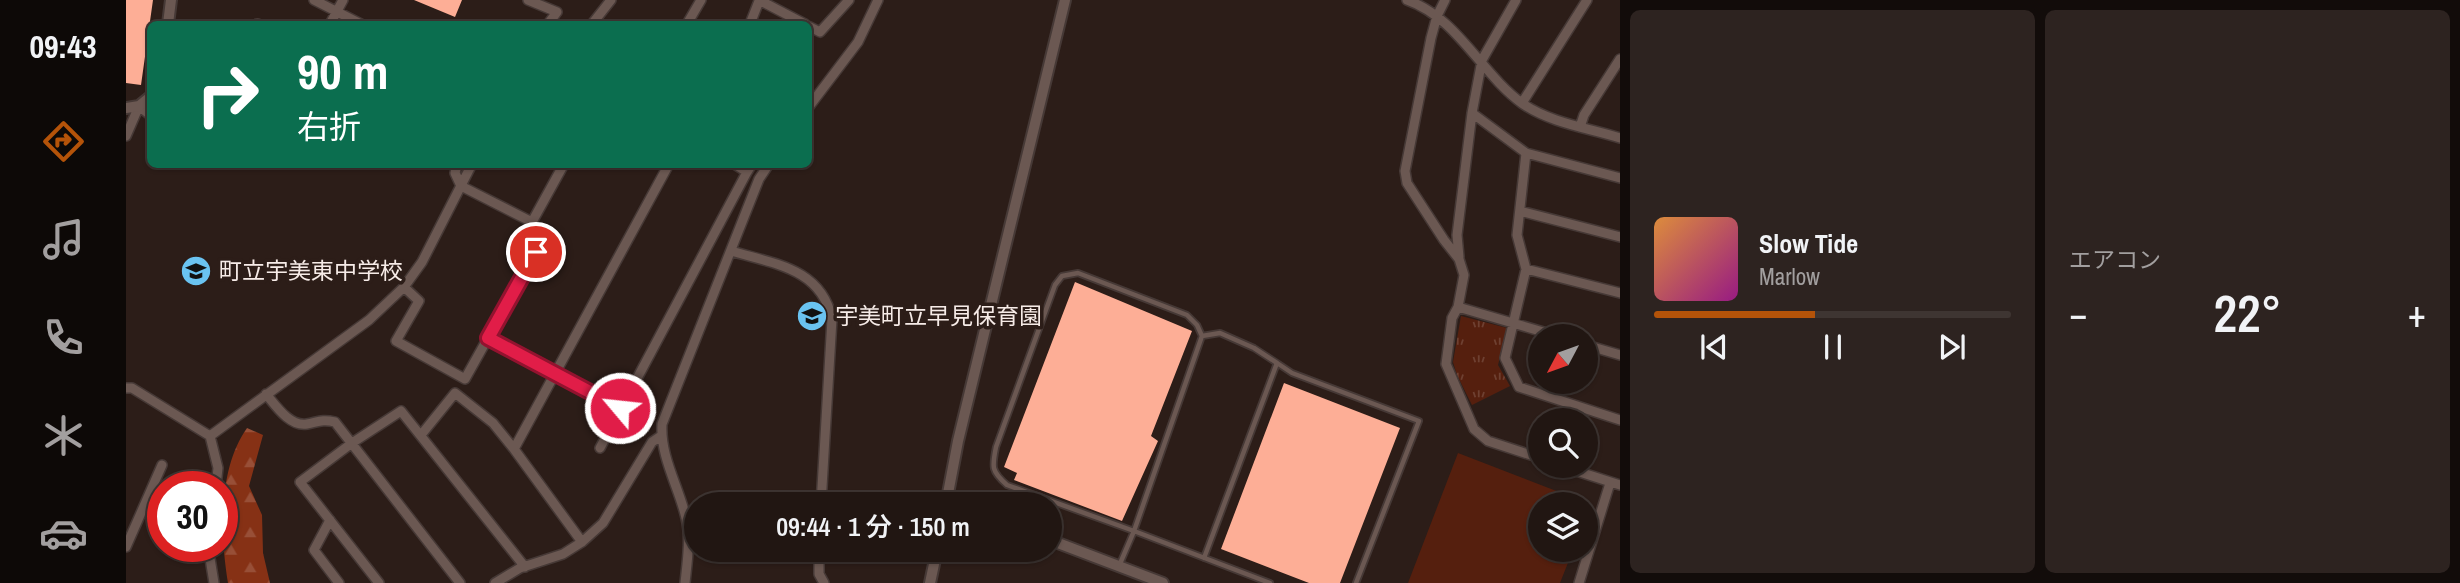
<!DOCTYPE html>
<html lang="ja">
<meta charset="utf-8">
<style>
:root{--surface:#211612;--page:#2d2320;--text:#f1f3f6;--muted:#a29f9f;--line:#3e3532;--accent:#b45309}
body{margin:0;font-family:"Archivo Narrow","Noto Sans JP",sans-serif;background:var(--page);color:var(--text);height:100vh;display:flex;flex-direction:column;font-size:26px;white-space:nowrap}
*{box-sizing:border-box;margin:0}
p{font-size:23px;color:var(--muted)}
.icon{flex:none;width:38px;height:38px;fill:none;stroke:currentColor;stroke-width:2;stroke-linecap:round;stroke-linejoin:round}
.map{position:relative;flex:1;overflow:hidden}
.sheet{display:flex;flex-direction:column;gap:10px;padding:10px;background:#120c0a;width:840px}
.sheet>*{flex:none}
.top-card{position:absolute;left:21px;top:21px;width:665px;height:147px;border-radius:10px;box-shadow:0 2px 5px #0004,0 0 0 2px var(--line);background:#0b6e4f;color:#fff;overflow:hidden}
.needle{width:46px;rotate:229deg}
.fabs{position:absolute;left:1402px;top:324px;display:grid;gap:14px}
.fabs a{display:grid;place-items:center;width:70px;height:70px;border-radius:50%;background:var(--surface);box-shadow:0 2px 5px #0004,0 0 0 2px var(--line);font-size:35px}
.speed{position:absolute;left:21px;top:471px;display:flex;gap:14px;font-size:35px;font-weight:700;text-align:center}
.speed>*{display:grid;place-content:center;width:91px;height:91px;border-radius:50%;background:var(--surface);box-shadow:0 2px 5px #0004,0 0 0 2px var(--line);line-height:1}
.speed .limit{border:10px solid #d22;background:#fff;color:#111}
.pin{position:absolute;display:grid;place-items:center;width:60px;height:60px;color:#fff;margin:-30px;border:4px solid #fff;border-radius:50%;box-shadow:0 2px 7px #0007}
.me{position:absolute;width:77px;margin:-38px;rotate:298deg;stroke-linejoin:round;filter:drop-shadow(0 0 5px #0008)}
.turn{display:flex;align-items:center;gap:24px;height:147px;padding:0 35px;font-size:32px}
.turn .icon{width:91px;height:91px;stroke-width:2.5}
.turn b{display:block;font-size:49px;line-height:60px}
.big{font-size:52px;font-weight:600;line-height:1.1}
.sheet .card{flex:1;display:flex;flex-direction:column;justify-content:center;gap:10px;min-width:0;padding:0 24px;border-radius:10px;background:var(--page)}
.song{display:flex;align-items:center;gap:21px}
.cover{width:84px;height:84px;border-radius:10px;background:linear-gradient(135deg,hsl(30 70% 55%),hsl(310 70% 35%))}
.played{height:7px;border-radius:4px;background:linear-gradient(90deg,var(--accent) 45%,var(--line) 45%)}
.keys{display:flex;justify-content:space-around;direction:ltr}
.heat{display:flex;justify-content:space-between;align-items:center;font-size:38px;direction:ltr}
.sheet .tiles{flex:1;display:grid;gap:10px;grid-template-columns:repeat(2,1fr)}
.trip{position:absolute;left:558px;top:492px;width:378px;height:70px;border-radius:35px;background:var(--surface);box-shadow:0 2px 5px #0004,0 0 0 2px var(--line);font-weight:600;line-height:70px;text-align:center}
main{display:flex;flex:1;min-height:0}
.tab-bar{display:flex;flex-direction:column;width:126px;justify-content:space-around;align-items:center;background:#0d0907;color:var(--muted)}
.tab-bar .icon{width:49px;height:49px}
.tab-bar .on{color:var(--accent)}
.tab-bar b{font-size:32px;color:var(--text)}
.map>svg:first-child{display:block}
</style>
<main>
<nav class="tab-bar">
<b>09:43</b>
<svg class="icon on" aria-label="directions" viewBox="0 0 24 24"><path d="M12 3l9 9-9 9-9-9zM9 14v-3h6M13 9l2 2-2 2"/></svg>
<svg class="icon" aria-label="music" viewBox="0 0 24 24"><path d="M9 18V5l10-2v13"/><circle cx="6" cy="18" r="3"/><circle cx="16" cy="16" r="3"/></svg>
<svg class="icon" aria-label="phone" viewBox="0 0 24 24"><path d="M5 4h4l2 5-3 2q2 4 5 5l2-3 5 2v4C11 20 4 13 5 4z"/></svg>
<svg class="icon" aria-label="climate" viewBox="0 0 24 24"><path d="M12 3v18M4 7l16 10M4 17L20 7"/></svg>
<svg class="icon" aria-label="car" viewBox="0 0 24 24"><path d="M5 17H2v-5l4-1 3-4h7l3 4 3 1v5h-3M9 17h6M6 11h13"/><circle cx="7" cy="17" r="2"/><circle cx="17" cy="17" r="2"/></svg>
</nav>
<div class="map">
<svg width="1494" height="583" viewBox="0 0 1494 583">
<defs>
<pattern id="forest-firs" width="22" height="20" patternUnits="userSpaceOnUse" patternTransform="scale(1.75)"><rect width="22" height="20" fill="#863115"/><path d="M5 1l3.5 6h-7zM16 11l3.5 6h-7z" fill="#984f37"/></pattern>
<pattern id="park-tufts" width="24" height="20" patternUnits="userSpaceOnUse" patternTransform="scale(1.75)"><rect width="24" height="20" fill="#551f0e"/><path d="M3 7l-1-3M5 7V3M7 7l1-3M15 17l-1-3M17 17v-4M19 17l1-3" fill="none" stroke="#6e4031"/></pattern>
</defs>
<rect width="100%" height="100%" fill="#2c1d18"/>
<path fill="url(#forest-firs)" d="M 121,428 L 137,435 L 123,486 L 136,515 L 137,553 L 144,583 L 102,583 C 94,535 92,469 121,428 Z"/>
<path fill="url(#park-tufts)" d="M 1335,316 L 1381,328 L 1372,365 L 1384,386 L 1346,405 L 1331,375 L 1327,362 Z"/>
<path fill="#551f0e" d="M 1332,453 L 1464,504 L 1460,516 L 1460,504 L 1414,504 L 1414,550 L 1447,550 L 1434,583 L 1282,583 Z"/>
<path fill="#fdae96" d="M 0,0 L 27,0 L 15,85 L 0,83 Z
M 288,0 L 336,0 L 329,17 Z
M 949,282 L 1066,331 L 1025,436 L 1032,441 L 996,521 L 888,480 L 891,473 L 878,467 Z
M 1158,383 L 1274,428 L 1214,583 L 1183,583 L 1095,549 Z"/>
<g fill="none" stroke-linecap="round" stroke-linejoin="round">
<g stroke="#463936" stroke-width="8">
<path id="service" d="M 952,273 L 1061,315 L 1071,325 L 1076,336 L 1008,531 L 881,485 C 865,471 866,467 870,447 L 929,285 L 936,276 Z
M 1076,336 L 1094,333 L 1128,348 L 1151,363 L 1078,558
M 1151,363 L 1166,373 L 1293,421 L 1230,583
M 993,566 L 1008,531 L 1144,583"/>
</g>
<g stroke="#463936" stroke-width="12">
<path id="minor" d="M 188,0 L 235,24
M 402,0 L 431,12 L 422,24
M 633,0 L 679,24
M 1281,0 C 1332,18 1355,74 1397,104 C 1425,123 1462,128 1494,138
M 1319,0 L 1311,16 L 1305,38 L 1279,171 L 1281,183 L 1318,240 L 1333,259 L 1338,275 L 1332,307 L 1326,318 L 1320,364 L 1348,429 L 1362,441 L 1414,458
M 1390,0 L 1356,60 L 1346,113 L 1400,153 L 1391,235 L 1400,269 L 1379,358 L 1393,387 L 1494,420
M 131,24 L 132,24
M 204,24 L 217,0
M 466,24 L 485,0
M 561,24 L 575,0
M 624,24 L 633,1
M 682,26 L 694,32 L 723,0
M 1396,103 L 1461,0
M 682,108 L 732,42 L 752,0
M 1454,127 L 1458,115 L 1494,59
M 0,136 L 13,106 L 24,115
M 1400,153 L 1494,178
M 331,164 L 329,173 L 335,186 L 406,222 L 438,164
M 608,164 L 621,172 L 626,164
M 1394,211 L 1494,237
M 605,251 C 648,264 695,268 706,319 L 695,504
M 1333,257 L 1331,235 L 1346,113
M 1400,269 L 1494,293
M 278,287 L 293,301 L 270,341 L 339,379 L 410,252 L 410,243
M 1332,307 L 1431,336
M 362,338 L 494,408
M 1460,345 L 1494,355
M 0,388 L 6,388 L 84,436 L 92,468 L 90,486
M 140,394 C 150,406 164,427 181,424 C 192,422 196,419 209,422 L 334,583
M 295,435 L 329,393 L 367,423 L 388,449
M 84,436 L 243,320 L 278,287 L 296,262 L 346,164
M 474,448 L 621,172
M 1435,466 L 1494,485
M 204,520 L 188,550 L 213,583
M 456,542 L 388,449 L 543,164
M 82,546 L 88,583
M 0,547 L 36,465
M 693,550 L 693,574 L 698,583
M 253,583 L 174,482 L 226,443 L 275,411 L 399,567
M 369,583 L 394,568 L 437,554 L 456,542 L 477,523 L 526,442 L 535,436
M 559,583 C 561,563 565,538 560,518 C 553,487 534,457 536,424 L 633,179 L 643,164
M 1453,583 L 1484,483"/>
</g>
<g stroke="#463936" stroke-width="14">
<path id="tertiary" d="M 42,24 L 45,0
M 0,108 L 13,106 L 24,97
M 820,504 L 832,441 L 939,0
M 924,540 L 1037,583
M 804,583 L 811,550"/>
</g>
<use href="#service" stroke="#6b5852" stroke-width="4.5"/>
<use href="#minor" stroke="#6b5852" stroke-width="9"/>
<use href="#tertiary" stroke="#6b5852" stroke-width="10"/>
</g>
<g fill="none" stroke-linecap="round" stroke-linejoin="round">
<g stroke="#92132f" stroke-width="18">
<path id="route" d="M 410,252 L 362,338 L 494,408"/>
</g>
<use href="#route" stroke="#e11d48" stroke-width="12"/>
</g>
<defs>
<g id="school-disc" transform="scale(1.575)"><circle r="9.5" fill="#6ac3f1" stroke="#2c1d18"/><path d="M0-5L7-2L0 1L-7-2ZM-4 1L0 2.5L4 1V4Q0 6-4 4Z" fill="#111"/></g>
</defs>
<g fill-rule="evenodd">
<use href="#school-disc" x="70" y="271"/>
<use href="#school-disc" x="686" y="316"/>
</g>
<g text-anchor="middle" stroke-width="7" stroke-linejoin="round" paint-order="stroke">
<g font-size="23" fill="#f6ebe7" stroke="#2c1d18" text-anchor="start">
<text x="93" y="279">町立宇美東中学校</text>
<text x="709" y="324">宇美町立早見保育園</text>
</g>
</g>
</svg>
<div class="fabs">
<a><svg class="needle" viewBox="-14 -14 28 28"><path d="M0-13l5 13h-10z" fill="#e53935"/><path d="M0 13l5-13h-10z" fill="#a29f9f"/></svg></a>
<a><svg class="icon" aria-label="search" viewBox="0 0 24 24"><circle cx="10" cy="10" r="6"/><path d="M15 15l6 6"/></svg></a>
<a><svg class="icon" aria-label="layers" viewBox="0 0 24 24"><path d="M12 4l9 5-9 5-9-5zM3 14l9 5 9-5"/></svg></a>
</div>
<div class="speed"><div class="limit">30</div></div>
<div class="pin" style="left:410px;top:252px;background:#d93025"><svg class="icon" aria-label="arrive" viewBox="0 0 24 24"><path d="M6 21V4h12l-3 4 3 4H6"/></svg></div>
<svg class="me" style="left:494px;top:408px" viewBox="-20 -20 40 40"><circle r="17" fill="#e11d48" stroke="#fff" stroke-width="3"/><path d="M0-11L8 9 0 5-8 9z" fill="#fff"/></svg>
<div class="trip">09:44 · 1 分 · 150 m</div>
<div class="top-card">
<div class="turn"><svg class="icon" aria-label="right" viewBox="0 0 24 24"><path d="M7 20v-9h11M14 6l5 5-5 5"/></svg><div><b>90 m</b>右折</div></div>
</div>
</div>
<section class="sheet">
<div class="tiles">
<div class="card">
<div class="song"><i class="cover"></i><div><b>Slow Tide</b><p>Marlow</p></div></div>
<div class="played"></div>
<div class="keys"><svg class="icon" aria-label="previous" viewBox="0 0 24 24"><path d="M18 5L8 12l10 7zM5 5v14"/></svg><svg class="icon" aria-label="pause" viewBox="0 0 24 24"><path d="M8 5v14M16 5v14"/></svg><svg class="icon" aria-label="next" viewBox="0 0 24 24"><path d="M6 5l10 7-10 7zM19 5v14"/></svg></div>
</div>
<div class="card"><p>エアコン</p>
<div class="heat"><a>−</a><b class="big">22°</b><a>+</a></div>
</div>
</div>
</section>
</main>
